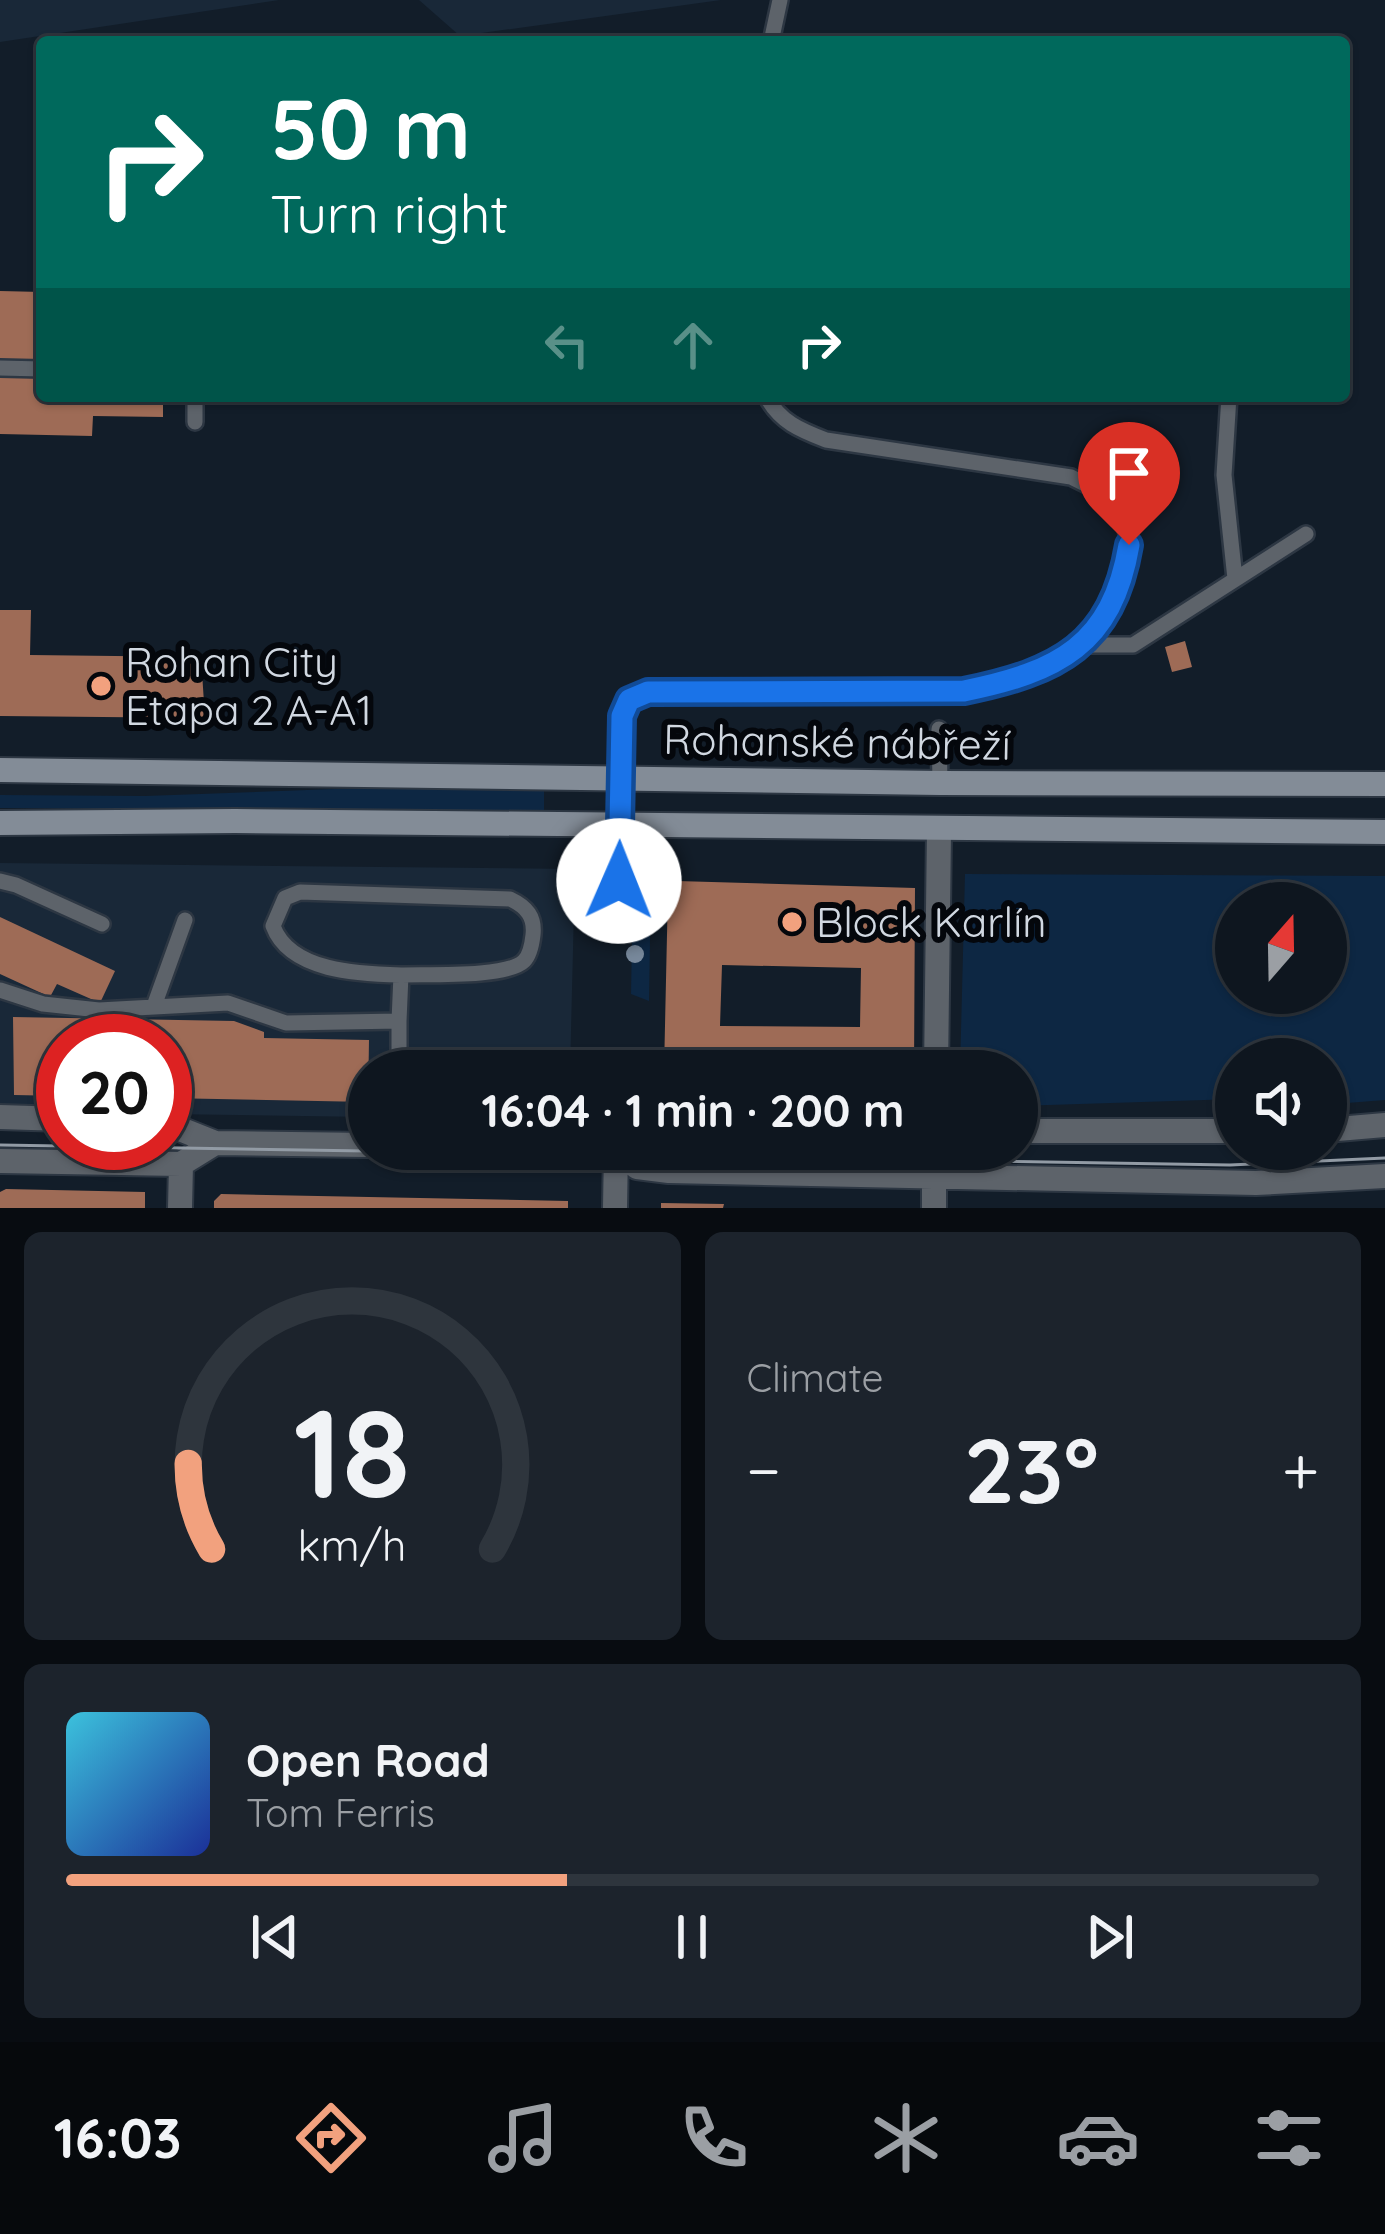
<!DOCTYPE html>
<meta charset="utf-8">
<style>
:root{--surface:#0e161f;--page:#1c232c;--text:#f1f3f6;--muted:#9b9fa4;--line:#2e353d;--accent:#f2a17e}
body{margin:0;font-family:Quicksand,sans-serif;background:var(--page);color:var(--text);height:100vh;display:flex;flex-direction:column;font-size:45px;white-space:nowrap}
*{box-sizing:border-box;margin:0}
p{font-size:39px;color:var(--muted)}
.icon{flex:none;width:66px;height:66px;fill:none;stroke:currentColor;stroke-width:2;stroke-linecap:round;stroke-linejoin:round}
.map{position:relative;height:1208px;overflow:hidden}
.panel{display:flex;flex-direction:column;gap:24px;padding:24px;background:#080c11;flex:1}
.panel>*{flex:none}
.guide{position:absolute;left:36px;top:36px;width:1314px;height:366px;border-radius:12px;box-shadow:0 3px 9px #0004,0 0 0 3px var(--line);background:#00695c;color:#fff;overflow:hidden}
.needle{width:78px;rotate:20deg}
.fabs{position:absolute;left:1215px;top:882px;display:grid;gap:24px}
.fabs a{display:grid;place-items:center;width:132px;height:132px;border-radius:50%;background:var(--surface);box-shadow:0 3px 9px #0004,0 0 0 3px var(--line);font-size:60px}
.speed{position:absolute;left:36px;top:1014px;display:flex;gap:24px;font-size:60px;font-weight:700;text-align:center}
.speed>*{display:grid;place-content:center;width:156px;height:156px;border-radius:50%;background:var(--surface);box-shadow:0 3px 9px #0004,0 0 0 3px var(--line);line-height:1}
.speed .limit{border:18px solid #d22;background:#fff;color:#111}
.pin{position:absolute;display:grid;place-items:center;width:102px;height:102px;color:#fff;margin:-123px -51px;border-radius:50% 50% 50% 0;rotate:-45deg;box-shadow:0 0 12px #0007}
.pin .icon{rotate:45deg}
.me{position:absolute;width:132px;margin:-66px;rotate:1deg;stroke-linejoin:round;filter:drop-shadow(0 0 9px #0008)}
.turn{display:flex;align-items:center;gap:42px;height:252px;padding:0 36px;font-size:54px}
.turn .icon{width:156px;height:156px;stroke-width:2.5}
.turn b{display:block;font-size:84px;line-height:102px}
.lanes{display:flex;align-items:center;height:114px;padding:0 36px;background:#0003;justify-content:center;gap:60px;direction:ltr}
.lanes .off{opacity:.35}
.big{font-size:90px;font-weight:800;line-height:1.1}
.panel .tile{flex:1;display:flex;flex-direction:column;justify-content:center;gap:18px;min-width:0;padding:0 42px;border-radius:18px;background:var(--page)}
.panel .dial{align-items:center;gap:0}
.dial svg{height:312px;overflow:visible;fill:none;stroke:var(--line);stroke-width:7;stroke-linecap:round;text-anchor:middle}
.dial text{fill:var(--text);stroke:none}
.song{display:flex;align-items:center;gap:36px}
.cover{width:144px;height:144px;border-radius:18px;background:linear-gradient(135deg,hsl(190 70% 55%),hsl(230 70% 35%))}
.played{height:12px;border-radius:6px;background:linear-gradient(90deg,var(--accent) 40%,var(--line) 40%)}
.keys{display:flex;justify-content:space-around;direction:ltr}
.heat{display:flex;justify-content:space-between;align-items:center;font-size:66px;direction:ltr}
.panel .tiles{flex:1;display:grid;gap:24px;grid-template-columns:1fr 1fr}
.tile:last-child{grid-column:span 2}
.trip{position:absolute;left:348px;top:1050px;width:690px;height:120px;border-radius:60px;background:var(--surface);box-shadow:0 3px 9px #0004,0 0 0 3px var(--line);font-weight:800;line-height:120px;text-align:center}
.tab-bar{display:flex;height:192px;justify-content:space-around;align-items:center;background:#06090c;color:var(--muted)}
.tab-bar .icon{width:84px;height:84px}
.tab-bar .current{color:var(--accent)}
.tab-bar b{font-size:54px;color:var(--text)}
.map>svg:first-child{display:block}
</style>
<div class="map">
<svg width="1385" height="1208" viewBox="0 0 1385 1208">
<rect width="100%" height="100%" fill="#121d29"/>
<path fill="#192838" d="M 0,0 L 279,0 L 0,42 Z
M 419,0 L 721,0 L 460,36 Z
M 0,863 L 575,869 L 570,1071 L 369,1071 L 369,1117 L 165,1114 L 165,1041 L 63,1041 L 63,1112 L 0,1111 Z"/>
<path fill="#0d2743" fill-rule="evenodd" d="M 334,789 L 544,789 L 544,811 L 0,808 L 0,795 L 145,796 Z
M 965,874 L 1385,876 L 1385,1100 L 1347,1103 L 1346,1096 L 1326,1096 L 1326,1059 L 1236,1059 L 1236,1099 L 1017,1106 L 1017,1071 L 960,1071 ZM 1236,903 L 1326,903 L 1326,993 L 1236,993 Z
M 633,880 L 651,880 L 649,1001 L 631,994 Z"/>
<path fill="#9e6b56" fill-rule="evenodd" d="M 0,291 L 42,292 L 42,396 L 163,396 L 163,417 L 93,416 L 92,436 L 0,434 Z
M 0,610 L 31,610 L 30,655 L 201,657 L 205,718 L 0,716 Z
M 1185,641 L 1192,667 L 1172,672 L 1165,647 Z
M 677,881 L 915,888 L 914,1071 L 664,1071 L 668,889 ZM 722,965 L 861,968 L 860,1027 L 720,1026 Z
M 0,917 L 115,971 L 100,1003 L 57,984 L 50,997 L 0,974 Z
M 13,1017 L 234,1021 L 264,1032 L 264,1038 L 369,1040 L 368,1102 L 165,1098 L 165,1041 L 63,1041 L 63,1096 L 14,1095 Z
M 6,1189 L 145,1192 L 145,1208 L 0,1208 L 0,1192 Z
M 221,1194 L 568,1201 L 568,1208 L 214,1208 L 214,1201 Z
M 661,1203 L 724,1204 L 723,1208 L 661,1208 Z"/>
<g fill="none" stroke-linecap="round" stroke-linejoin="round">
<g stroke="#2d3743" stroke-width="20">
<path id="lane" d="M 771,42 L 780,0
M 0,368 L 42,369
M 195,396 L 195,422
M 1229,396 L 1224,475 L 1235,579
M 1082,645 L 1133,645 L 1306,534
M 939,729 L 940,783
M 0,881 L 16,885 L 102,924
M 618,881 L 622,717 L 629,699 L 648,691 L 964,691 C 1004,683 1052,670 1084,643 C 1116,616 1141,556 1121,516 C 1111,495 1091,487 1071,477 L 826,440 C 800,430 780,422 766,396
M 0,990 L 43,1004 L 99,1010 L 228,1003 L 286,1023 L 399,1021 L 399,1070
M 154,1006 L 185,920
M 399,1021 L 401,975 C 360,974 290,972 273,926 L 285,898 L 300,892 L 510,899 C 527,907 535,917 533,935 C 532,944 530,955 524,961 C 507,978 427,974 401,975"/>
</g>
<g stroke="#2d3743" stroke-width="28">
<path id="street" d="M 936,1071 L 939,830
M 0,1117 L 63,1119
M 165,1123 L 215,1143 L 369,1145
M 1326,1130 L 1385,1125
M 1017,1131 L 1236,1131
M 584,1149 L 616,1150 L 637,1167 L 669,1171 L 1256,1183 L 1385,1176
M 0,1161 L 181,1164 L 215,1143
M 180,1208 L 181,1164
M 615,1208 L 616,1150
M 934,1208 L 934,1149"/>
</g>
<g stroke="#2d3743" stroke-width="28">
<path id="secondary" d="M 0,770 L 940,783 L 1385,784
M 0,823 L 235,821 L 1385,832"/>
</g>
<use href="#lane" stroke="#5d636a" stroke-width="15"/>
<use href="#street" stroke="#5d636a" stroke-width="24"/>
<use href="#secondary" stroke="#838c97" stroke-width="24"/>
<path stroke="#929ba5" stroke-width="3" d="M 0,1145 L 1230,1165 L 1385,1158"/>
</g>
<g fill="#78899c">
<circle cx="637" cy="912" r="9"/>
<circle cx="636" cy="932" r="9"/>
<circle cx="635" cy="954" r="9"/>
</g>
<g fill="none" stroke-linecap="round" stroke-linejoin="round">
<g stroke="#114b97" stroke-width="30">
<path id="route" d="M 619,881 L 622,716 L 629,700 L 648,692 L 964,691 C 1058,672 1112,645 1129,545"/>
</g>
<use href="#route" stroke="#1a73e8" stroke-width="21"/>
</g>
<g fill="#f2a17e" stroke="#04070c" stroke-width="4.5">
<circle cx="101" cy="686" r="12"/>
<circle cx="792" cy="922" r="12"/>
</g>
<g text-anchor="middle" stroke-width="12" stroke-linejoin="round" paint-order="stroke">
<g font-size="42" fill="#d1d8e1" stroke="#04070c" text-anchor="start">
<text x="125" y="677">Rohan City<tspan x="125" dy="48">Etapa 2 A-A1</tspan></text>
<text x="816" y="937">Block Karlín</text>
</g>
<g font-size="42" fill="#d1d8e1" stroke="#04070c">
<text transform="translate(837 742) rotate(1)" y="15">Rohanské nábřeží</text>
</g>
</g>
</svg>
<div class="fabs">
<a><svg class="needle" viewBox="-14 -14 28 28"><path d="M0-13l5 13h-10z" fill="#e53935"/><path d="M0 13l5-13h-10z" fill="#9b9fa4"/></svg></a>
<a><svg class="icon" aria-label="sound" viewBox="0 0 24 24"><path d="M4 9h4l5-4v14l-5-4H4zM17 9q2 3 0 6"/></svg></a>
</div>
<div class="speed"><div class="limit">20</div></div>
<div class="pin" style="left:1129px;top:545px;background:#d93025"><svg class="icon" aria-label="arrive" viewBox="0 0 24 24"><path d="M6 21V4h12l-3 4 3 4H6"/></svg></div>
<svg class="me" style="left:619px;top:881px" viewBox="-20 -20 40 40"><circle r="19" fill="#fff"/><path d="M0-13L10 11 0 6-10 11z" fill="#1a73e8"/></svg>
<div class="trip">16:04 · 1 min · 200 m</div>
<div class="guide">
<div class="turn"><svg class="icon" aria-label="right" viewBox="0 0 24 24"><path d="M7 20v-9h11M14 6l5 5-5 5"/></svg><div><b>50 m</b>Turn right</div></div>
<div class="lanes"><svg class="icon off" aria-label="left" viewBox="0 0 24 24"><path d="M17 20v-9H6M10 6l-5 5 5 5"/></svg><svg class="icon off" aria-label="ahead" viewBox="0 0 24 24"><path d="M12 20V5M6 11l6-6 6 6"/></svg><svg class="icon" aria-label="right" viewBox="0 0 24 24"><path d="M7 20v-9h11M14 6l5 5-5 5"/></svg></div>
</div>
</div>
<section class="panel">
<div class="tiles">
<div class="tile dial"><svg viewBox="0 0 100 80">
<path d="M14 69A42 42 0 1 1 86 69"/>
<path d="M14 69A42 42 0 0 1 8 47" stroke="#f2a17e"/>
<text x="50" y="56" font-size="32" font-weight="700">18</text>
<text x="50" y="72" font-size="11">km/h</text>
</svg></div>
<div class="tile"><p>Climate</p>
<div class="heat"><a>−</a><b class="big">23°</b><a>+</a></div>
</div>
<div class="tile">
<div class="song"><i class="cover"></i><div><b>Open Road</b><p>Tom Ferris</p></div></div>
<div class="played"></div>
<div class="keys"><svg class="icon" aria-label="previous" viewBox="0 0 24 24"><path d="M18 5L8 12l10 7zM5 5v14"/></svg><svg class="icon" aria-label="pause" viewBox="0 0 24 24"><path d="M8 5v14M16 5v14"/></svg><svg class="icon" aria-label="next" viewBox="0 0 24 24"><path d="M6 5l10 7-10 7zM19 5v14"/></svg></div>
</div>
</div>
</section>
<nav class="tab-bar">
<b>16:03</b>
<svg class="icon current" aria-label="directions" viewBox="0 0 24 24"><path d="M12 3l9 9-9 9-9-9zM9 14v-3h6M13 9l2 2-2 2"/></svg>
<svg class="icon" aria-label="music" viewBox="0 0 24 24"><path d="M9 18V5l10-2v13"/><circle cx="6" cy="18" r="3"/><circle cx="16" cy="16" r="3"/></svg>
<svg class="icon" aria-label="phone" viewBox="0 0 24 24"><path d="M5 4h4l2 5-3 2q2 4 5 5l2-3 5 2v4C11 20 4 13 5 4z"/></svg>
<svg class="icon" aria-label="climate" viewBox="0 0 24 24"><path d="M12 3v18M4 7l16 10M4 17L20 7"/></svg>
<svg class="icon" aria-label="car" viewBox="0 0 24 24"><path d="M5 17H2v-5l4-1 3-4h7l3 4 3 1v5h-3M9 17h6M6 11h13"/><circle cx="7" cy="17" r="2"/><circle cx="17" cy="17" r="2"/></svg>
<svg class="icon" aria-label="filters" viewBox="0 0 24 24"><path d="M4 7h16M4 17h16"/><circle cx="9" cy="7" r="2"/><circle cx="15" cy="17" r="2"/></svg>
</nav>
